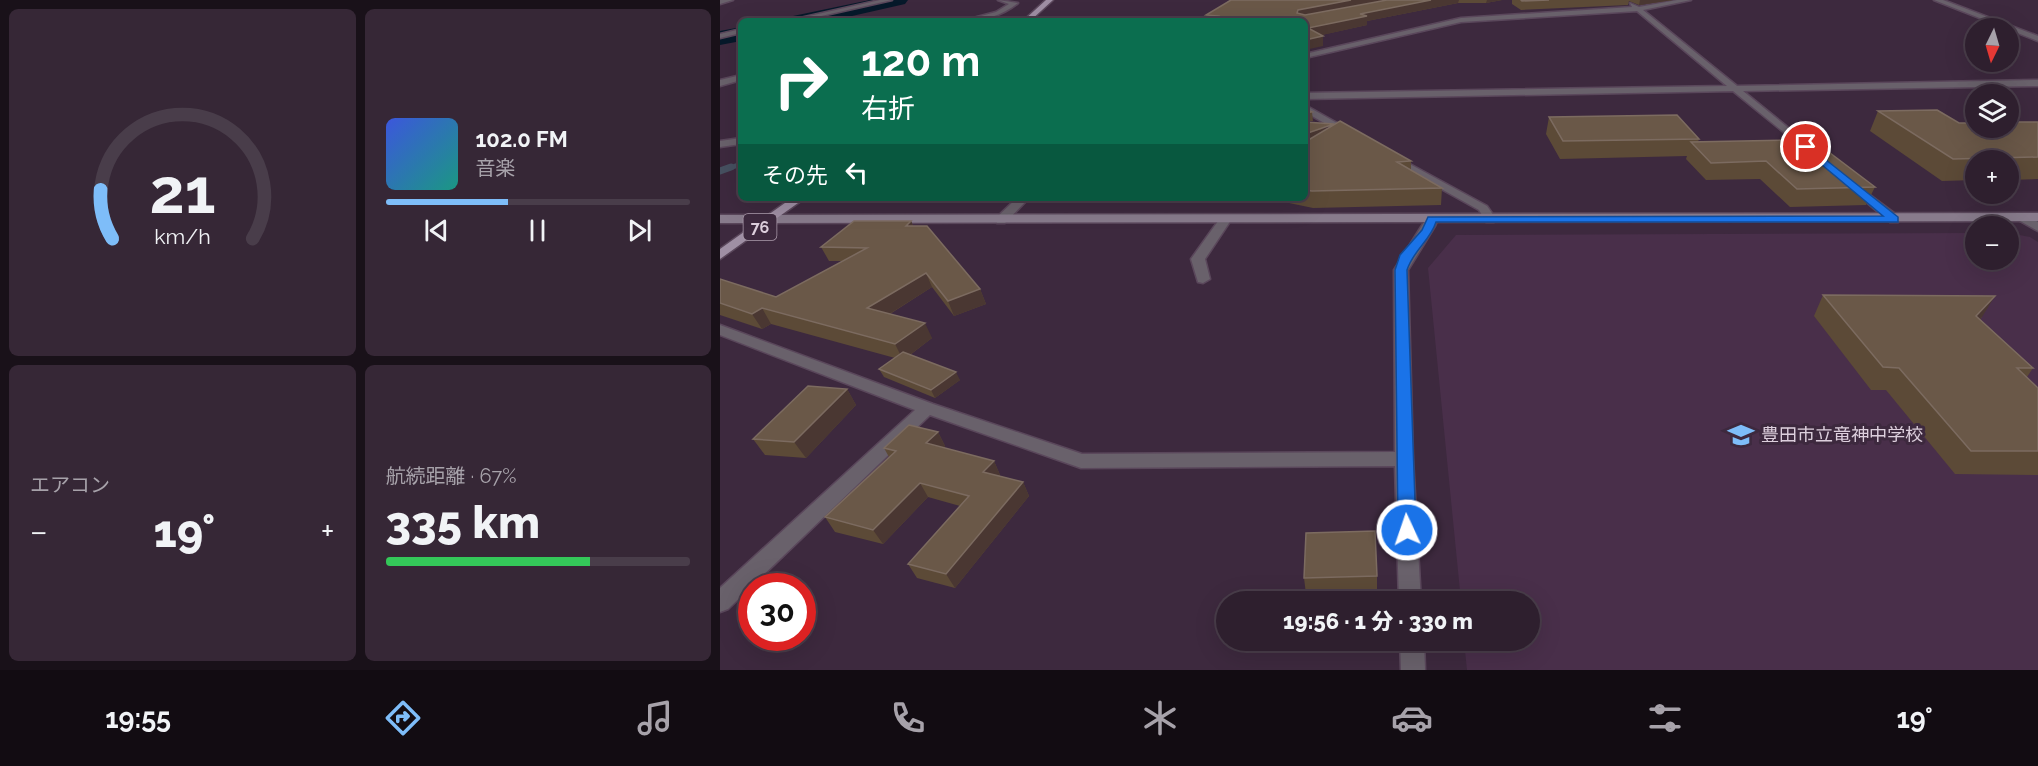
<!DOCTYPE html>
<html lang="ja">
<meta charset="utf-8">
<style>
:root{--surface:#2e1f2e;--page:#362736;--text:#f1f3f6;--muted:#a7a2aa;--line:#493d4a;--accent:#7ebdf9}
body{margin:0;font-family:Raleway,"Noto Sans JP",sans-serif;background:var(--page);color:var(--text);height:100vh;display:flex;flex-direction:column;font-size:22px;white-space:nowrap}
*{box-sizing:border-box;margin:0}
p{font-size:20px;color:var(--muted)}
.icon{flex:none;width:33px;height:33px;fill:none;stroke:currentColor;stroke-width:2;stroke-linecap:round;stroke-linejoin:round}
.map{position:relative;flex:1;overflow:hidden}
.details{display:flex;flex-direction:column;gap:9px;padding:9px;background:#191119;width:720px}
.details>*{flex:none}
.hud{position:absolute;left:18px;top:18px;width:570px;height:183px;border-radius:9px;box-shadow:0 6px 24px #0002,0 0 0 2px var(--line);background:#0b6e4f;color:#fff;overflow:hidden}
.needle{width:39px;rotate:185deg}
.fabs{position:absolute;left:1245px;top:18px;display:grid;gap:12px}
.fabs a{display:grid;place-items:center;width:54px;height:54px;border-radius:50%;background:var(--surface);box-shadow:0 6px 24px #0002,0 0 0 2px var(--line);font-size:30px}
.speed{position:absolute;left:18px;top:573px;display:flex;gap:12px;font-size:30px;font-weight:700;text-align:center}
.speed>*{display:grid;place-content:center;width:78px;height:78px;border-radius:50%;background:var(--surface);box-shadow:0 6px 24px #0002,0 0 0 2px var(--line);line-height:1}
.speed .limit{border:9px solid #d22;background:#fff;color:#111}
.pin{position:absolute;display:grid;place-items:center;width:51px;height:51px;color:#fff;margin:-26px;border:3px solid #fff;border-radius:50%;box-shadow:0 2px 6px #0007}
.me{position:absolute;width:66px;margin:-33px;rotate:357deg;stroke-linejoin:round;filter:drop-shadow(0 0 4px #0008)}
.turn{display:flex;align-items:center;gap:21px;height:126px;padding:0 24px;font-size:27px}
.turn .icon{width:78px;height:78px;stroke-width:2.5}
.turn b{display:block;font-size:42px;line-height:51px}
.then{display:flex;align-items:center;height:57px;padding:0 24px;background:#0003;gap:12px;font-size:22px}
.big{font-size:45px;font-weight:800;line-height:1.1}
.details .card{flex:1;display:flex;flex-direction:column;justify-content:center;gap:9px;min-width:0;padding:0 21px;border-radius:9px;background:var(--page)}
.details .dial{align-items:center;gap:0}
.dial svg{height:156px;overflow:visible;fill:none;stroke:var(--line);stroke-width:7;stroke-linecap:round;text-anchor:middle}
.dial text{fill:var(--text);stroke:none}
.song{display:flex;align-items:center;gap:18px}
.cover{width:72px;height:72px;border-radius:9px;background:linear-gradient(135deg,hsl(230 70% 55%),hsl(170 70% 35%))}
.played{height:6px;border-radius:3px;background:linear-gradient(90deg,var(--accent) 40%,var(--line) 40%)}
.keys{display:flex;justify-content:space-around;direction:ltr}
.heat{display:flex;justify-content:space-between;align-items:center;font-size:33px;direction:ltr}
.charge{height:9px;border-radius:4px;background:linear-gradient(90deg,#34c759 67%,var(--line) 0)}
.details .tiles{flex:1;display:grid;gap:9px;grid-template-columns:repeat(2,1fr)}
.trip{position:absolute;left:496px;top:591px;width:324px;height:60px;border-radius:30px;background:var(--surface);box-shadow:0 6px 24px #0002,0 0 0 2px var(--line);font-weight:800;line-height:60px;text-align:center}
.menu{display:flex;height:96px;justify-content:space-around;align-items:center;background:#120c12;color:var(--muted)}
.menu .icon{width:42px;height:42px}
.menu .active{color:var(--accent)}
.menu b{font-size:27px;color:var(--text)}
main{display:flex;flex:1;min-height:0}
.map>svg:first-child{display:block}
</style>
<main>
<section class="details">
<div class="tiles">
<div class="card dial"><svg viewBox="0 0 100 80">
<path d="M14 69A42 42 0 1 1 86 69"/>
<path d="M14 69A42 42 0 0 1 8 44" stroke="#7ebdf9"/>
<text x="50" y="56" font-size="32" font-weight="700">21</text>
<text x="50" y="72" font-size="11">km/h</text>
</svg></div>
<div class="card">
<div class="song"><i class="cover"></i><div><b>102.0 FM</b><p>音楽</p></div></div>
<div class="played"></div>
<div class="keys"><svg class="icon" aria-label="previous" viewBox="0 0 24 24"><path d="M18 5L8 12l10 7zM5 5v14"/></svg><svg class="icon" aria-label="pause" viewBox="0 0 24 24"><path d="M8 5v14M16 5v14"/></svg><svg class="icon" aria-label="next" viewBox="0 0 24 24"><path d="M6 5l10 7-10 7zM19 5v14"/></svg></div>
</div>
<div class="card"><p>エアコン</p>
<div class="heat"><a>−</a><b class="big">19°</b><a>+</a></div>
</div>
<div class="card"><p>航続距離 · 67%</p><b class="big">335 km</b><div class="charge"></div></div>
</div>
</section>
<div class="map">
<svg width="1318" height="670" viewBox="0 0 1318 670">
<rect width="100%" height="100%" fill="#3d293e"/>
<path fill="#492f4a" d="M 1255,233 L 1256,260 L 1288,260 L 1289,233 L 1310,237 L 1318,242 L 1318,670 L 747,670 L 744,641 L 810,640 L 810,602 L 741,601 L 708,268 L 736,235 Z"/>
<g fill="none" stroke-linecap="round" stroke-linejoin="round">
<path stroke="#465060" stroke-width="4" d="M 484,21 L 513,0"/>
<path stroke="#465060" stroke-width="5" d="M 7,169 L 21,164"/>
<path stroke="#465060" stroke-width="7" d="M 0,171 L 11,167"/>
<path fill="#06192a" fill-rule="evenodd" d="M 150,0 L 188,0 L 185,4 L 110,21 L 70,21 L 73,16 Z
M 21,27 L 21,41 L 0,45 L 0,31 Z"/>
<g stroke="#5a475b" stroke-width="3">
<path id="street" d="M 0,0 L 13,0 L 0,4 Z
M 160,0 L 172,0 L 79,21 L 67,21 Z
M 278,0 L 298,3 C 282,16 262,21 242,21 L 276,12 L 289,4 Z
M 957,0 L 971,0 L 923,10 L 1017,86 L 1318,80 L 1318,86 L 1023,91 L 1113,164 L 1113,168 L 1109,169 L 1013,91 L 585,99 L 585,93 L 1007,86 L 917,11 L 741,22 L 585,58 L 585,54 L 741,18 L 912,7 L 910,3 L 919,7 Z
M 1214,0 L 1223,0 L 1318,36 L 1318,41 Z
M 21,29 L 21,33 L 0,38 L 0,34 Z
M 21,75 L 21,80 L 0,86 L 0,80 Z
M 585,105 L 633,132 L 635,134 L 627,136 L 585,112 Z
M 21,138 L 21,144 L 0,147 L 0,141 Z
M 675,156 L 767,206 L 776,219 L 774,222 L 766,222 L 759,210 L 671,161 L 671,157 Z
M 1135,184 L 1178,216 L 1178,222 L 1170,222 L 1131,189 L 1131,185 Z
M 297,198 L 309,198 L 285,223 L 277,223 L 277,217 Z
M 1304,214 L 1318,222 L 1318,231 L 1300,221 L 1300,215 Z
M 712,215 L 718,219 L 715,226 L 688,270 L 693,459 L 701,602 L 679,602 L 675,466 L 361,468 L 210,415 L 8,609 L 0,612 L 0,588 L 195,410 L 0,335 L 0,325 L 213,404 L 362,454 L 675,452 L 674,270 L 706,219 Z
M 505,216 L 511,220 L 485,259 L 490,279 L 483,283 L 478,282 L 471,259 L 501,217 Z
M 680,640 L 704,640 L 705,670 L 681,670 Z"/>
</g>
<g stroke="#5a475b" stroke-width="3">
<path id="secondary" d="M 1318,213 L 1318,221 L 0,223 L 0,215 Z"/>
</g>
<g stroke="#5a475b" stroke-width="3">
<path id="primary" d="M 326,0 L 333,0 L 310,21 L 303,21 Z
M 72,198 L 85,198 L 0,259 L 0,249 Z"/>
</g>
<use href="#street" fill="#69616b" fill-rule="evenodd"/>
<use href="#secondary" fill="#887b8c" fill-rule="evenodd"/>
<use href="#primary" fill="#9f8fa4" fill-rule="evenodd"/>
</g>
<path fill="#5c4a37" d="M 511,0 L 782,0 L 766,3 L 738,3 L 647,21 L 647,25 L 601,35 L 603,36 L 603,46 L 585,21 L 487,21 L 486,15 Z
M 792,0 L 953,0 L 919,5 L 909,1 L 908,5 L 801,10 L 792,4 Z
M 585,109 L 592,112 L 593,121 L 585,121 Z
M 1158,111 L 1239,123 L 1318,122 L 1318,179 L 1288,180 L 1288,160 L 1256,160 L 1256,180 L 1222,181 L 1150,131 Z
M 829,117 L 979,139 L 978,142 L 1085,153 L 1155,187 L 1146,205 L 1070,207 L 1040,179 L 986,180 L 966,159 L 967,156 L 840,159 L 826,134 Z
M 585,122 L 691,161 L 691,170 L 722,188 L 721,205 L 593,208 L 545,198 L 585,198 Z
M 191,221 L 193,226 L 260,289 L 266,304 L 234,316 L 212,287 L 170,314 L 212,338 L 190,355 L 240,380 L 215,398 L 164,377 L 159,369 L 175,358 L 51,324 L 42,329 L 0,315 L 0,279 L 56,297 L 122,261 L 109,261 L 101,247 Z
M 1103,295 L 1262,317 L 1260,319 L 1313,368 L 1307,377 L 1318,388 L 1318,475 L 1235,474 L 1166,390 L 1151,390 L 1094,316 Z
M 127,389 L 136,405 L 86,458 L 45,455 L 33,439 Z
M 218,432 L 225,446 L 223,448 L 274,461 L 280,475 L 280,476 L 303,482 L 309,496 L 235,588 L 197,578 L 188,564 L 240,506 L 208,497 L 163,544 L 115,532 L 105,517 L 169,457 L 164,448 Z
M 657,576 L 657,592 L 586,594 L 584,578 Z"/>
<path fill="#4a3732" d="M 631,0 L 676,0 L 579,19 L 577,13 L 578,10 Z
M 711,0 L 739,0 L 738,3 L 647,21 L 647,25 L 589,38 L 588,28 L 640,14 Z
M 767,0 L 782,0 L 766,3 Z
M 920,0 L 953,0 L 919,5 Z
M 603,36 L 603,46 L 585,50 L 585,40 Z
M 616,125 L 585,143 L 585,134 Z
M 191,221 L 197,235 L 186,226 Z
M 206,273 L 212,287 L 155,323 L 147,308 Z
M 260,289 L 266,304 L 234,316 L 228,301 Z
M 1275,296 L 1262,317 L 1243,337 L 1256,316 Z
M 42,308 L 51,324 L 42,329 L 32,314 Z
M 205,323 L 212,338 L 183,360 L 175,344 Z
M 236,372 L 240,380 L 215,398 L 211,390 Z
M 127,389 L 136,405 L 86,458 L 74,442 Z
M 218,432 L 225,446 L 214,458 L 206,443 Z
M 274,461 L 280,475 L 270,487 L 263,472 Z
M 303,482 L 309,496 L 235,588 L 226,574 Z
M 200,483 L 208,497 L 163,544 L 153,530 Z"/>
<path fill="#6a5848" stroke="#7c6b60" stroke-width="1.5" d="M 511,0 L 631,0 L 578,10 L 577,13 L 585,15 L 667,0 L 711,0 L 640,14 L 647,16 L 588,28 L 603,36 L 585,40 L 585,21 L 489,21 L 498,16 L 486,15 Z
M 801,0 L 829,0 L 802,1 Z
M 585,109 L 592,112 L 585,113 Z
M 1217,110 L 1239,123 L 1256,123 L 1256,128 L 1288,128 L 1288,122 L 1318,122 L 1318,157 L 1233,159 L 1158,111 Z
M 957,115 L 979,139 L 843,141 L 829,117 Z
M 620,121 L 691,161 L 677,162 L 722,188 L 592,191 L 585,190 L 585,142 Z
M 585,122 L 614,124 L 585,134 Z
M 1068,140 L 1085,153 L 1110,153 L 1155,187 L 1077,189 L 1046,161 L 991,163 L 971,142 Z
M 134,221 L 191,221 L 186,226 L 207,226 L 260,289 L 228,301 L 206,273 L 147,308 L 205,323 L 175,344 L 42,308 L 32,314 L 0,303 L 0,279 L 56,297 L 147,248 L 101,247 Z
M 1103,295 L 1275,296 L 1256,316 L 1313,368 L 1297,368 L 1318,388 L 1318,451 L 1251,451 L 1179,368 L 1163,367 Z
M 183,352 L 236,372 L 211,390 L 159,369 Z
M 88,386 L 127,389 L 74,442 L 33,439 Z
M 189,425 L 218,432 L 206,443 L 274,461 L 263,472 L 303,482 L 226,574 L 188,564 L 249,496 L 200,483 L 153,530 L 105,517 L 176,451 L 164,448 Z
M 655,531 L 657,576 L 584,578 L 586,533 Z"/>
<path fill="#1a73e8" stroke="#114b97" stroke-width="1.5" d="M 1086,144 L 1178,217 L 1178,222 L 716,222 C 710,241 694,249 687,270 L 696,530 L 693,535 L 687,538 L 680,535 L 678,530 L 675,270 L 680,255 L 702,230 L 708,217 L 1163,216 L 1083,149 L 1082,147 Z"/>
<defs>
<g id="school-bare" transform="scale(2.07)"><path d="M0-5L7-2L0 1L-7-2ZM-4 1L0 2.5L4 1V4Q0 6-4 4Z" fill="#7ebdf9" stroke="#3d293e" stroke-width="2.5" paint-order="stroke"/></g>
</defs>
<g fill-rule="evenodd">
<use href="#school-bare" x="1021" y="435"/>
</g>
<g text-anchor="middle" stroke-width="6" stroke-linejoin="round" paint-order="stroke">
<rect fill="#3d293e" stroke="#ad9dad" stroke-width="1.5" x="23.5" y="214" width="33" height="26" rx="4.5"/>
<g font-size="16" font-weight="bold" fill="#ddcfdd">
<text x="40" y="233">76</text>
</g>
<g font-size="18" fill="#ddcfdd" stroke="#3d293e" text-anchor="start">
<text x="1041" y="441">豊田市立竜神中学校</text>
</g>
</g>
</svg>
<div class="fabs">
<a><svg class="needle" viewBox="-14 -14 28 28"><path d="M0-13l5 13h-10z" fill="#e53935"/><path d="M0 13l5-13h-10z" fill="#a7a2aa"/></svg></a>
<a><svg class="icon" aria-label="layers" viewBox="0 0 24 24"><path d="M12 4l9 5-9 5-9-5zM3 14l9 5 9-5"/></svg></a>
<a>+</a>
<a>−</a>
</div>
<div class="speed"><div class="limit">30</div></div>
<div class="pin" style="left:1086px;top:147px;background:#d93025"><svg class="icon" aria-label="arrive" viewBox="0 0 24 24"><path d="M6 21V4h12l-3 4 3 4H6"/></svg></div>
<svg class="me" style="left:687px;top:530px" viewBox="-20 -20 40 40"><circle r="17" fill="#1a73e8" stroke="#fff" stroke-width="3"/><path d="M0-11L8 9 0 5-8 9z" fill="#fff"/></svg>
<div class="trip">19:56 · 1 分 · 330 m</div>
<div class="hud">
<div class="turn"><svg class="icon" aria-label="right" viewBox="0 0 24 24"><path d="M7 20v-9h11M14 6l5 5-5 5"/></svg><div><b>120 m</b>右折</div></div>
<div class="then">その先<svg class="icon" aria-label="left" viewBox="0 0 24 24"><path d="M17 20v-9H6M10 6l-5 5 5 5"/></svg></div>
</div>
</div>
</main>
<nav class="menu">
<b>19:55</b>
<svg class="icon active" aria-label="directions" viewBox="0 0 24 24"><path d="M12 3l9 9-9 9-9-9zM9 14v-3h6M13 9l2 2-2 2"/></svg>
<svg class="icon" aria-label="music" viewBox="0 0 24 24"><path d="M9 18V5l10-2v13"/><circle cx="6" cy="18" r="3"/><circle cx="16" cy="16" r="3"/></svg>
<svg class="icon" aria-label="phone" viewBox="0 0 24 24"><path d="M5 4h4l2 5-3 2q2 4 5 5l2-3 5 2v4C11 20 4 13 5 4z"/></svg>
<svg class="icon" aria-label="climate" viewBox="0 0 24 24"><path d="M12 3v18M4 7l16 10M4 17L20 7"/></svg>
<svg class="icon" aria-label="car" viewBox="0 0 24 24"><path d="M5 17H2v-5l4-1 3-4h7l3 4 3 1v5h-3M9 17h6M6 11h13"/><circle cx="7" cy="17" r="2"/><circle cx="17" cy="17" r="2"/></svg>
<svg class="icon" aria-label="filters" viewBox="0 0 24 24"><path d="M4 7h16M4 17h16"/><circle cx="9" cy="7" r="2"/><circle cx="15" cy="17" r="2"/></svg>
<b>19°</b>
</nav>
